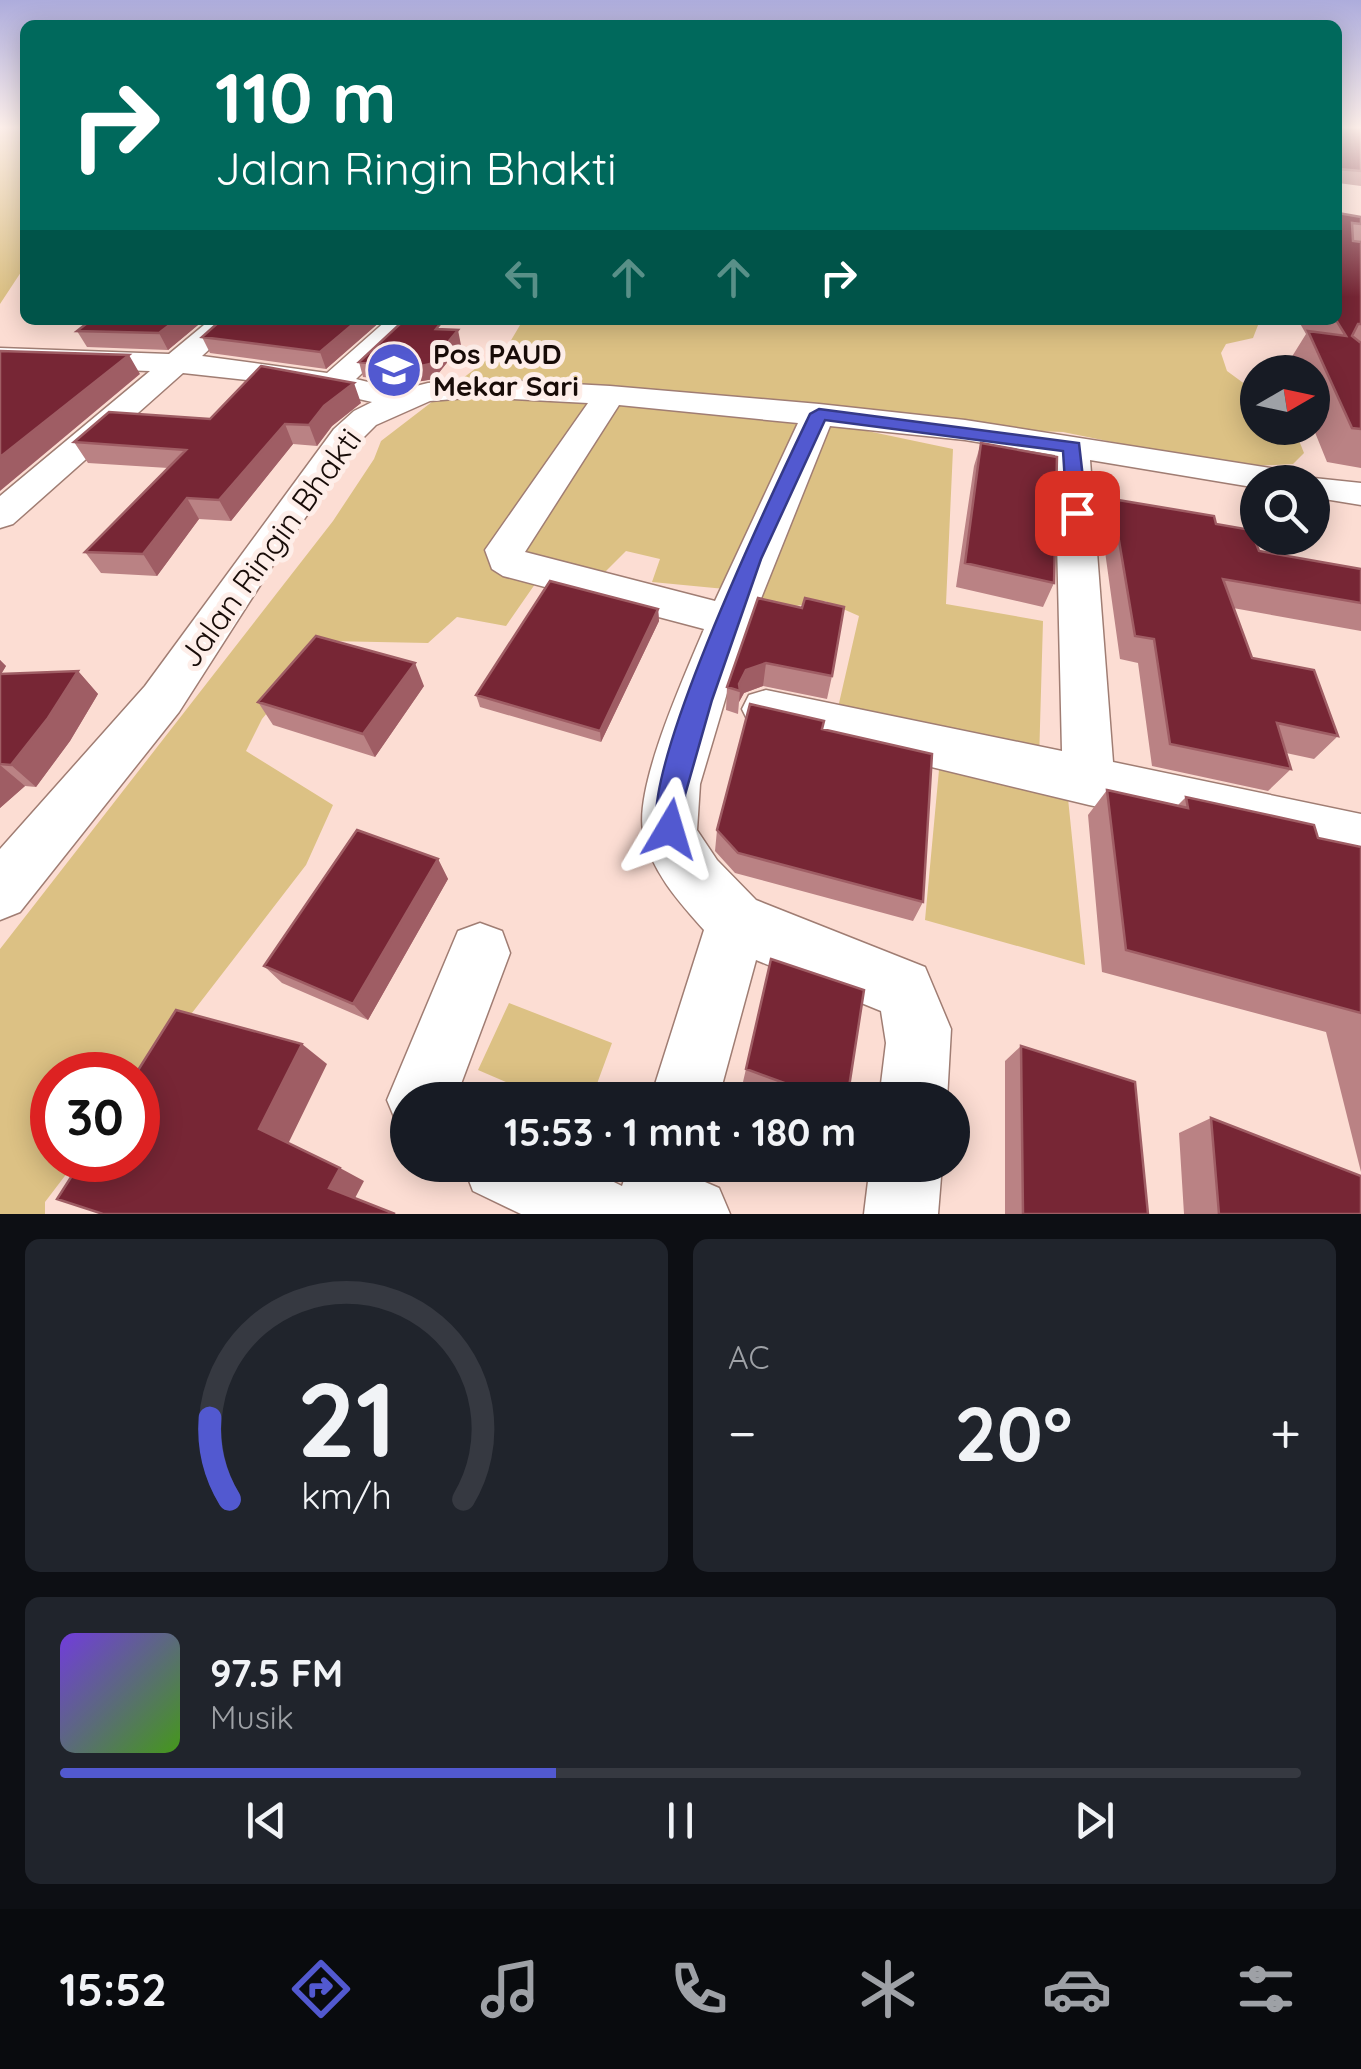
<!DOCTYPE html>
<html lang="id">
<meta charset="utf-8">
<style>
:root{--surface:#171b24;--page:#20242c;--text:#f1f3f6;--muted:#9ea1a6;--line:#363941;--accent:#5259d0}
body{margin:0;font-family:Quicksand,sans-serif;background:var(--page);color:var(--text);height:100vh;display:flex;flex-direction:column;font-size:38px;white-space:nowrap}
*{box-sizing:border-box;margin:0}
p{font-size:32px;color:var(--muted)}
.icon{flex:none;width:55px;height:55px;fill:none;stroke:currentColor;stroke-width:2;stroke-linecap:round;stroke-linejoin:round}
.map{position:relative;height:1214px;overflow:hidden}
.details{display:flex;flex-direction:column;gap:25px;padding:25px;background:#0d0f14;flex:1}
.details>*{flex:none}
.top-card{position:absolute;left:20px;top:20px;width:1322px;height:305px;border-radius:15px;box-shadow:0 5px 25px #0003;background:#00695c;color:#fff;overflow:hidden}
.needle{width:65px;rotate:81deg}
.buttons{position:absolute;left:1240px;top:355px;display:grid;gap:20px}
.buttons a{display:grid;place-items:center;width:90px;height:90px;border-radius:50%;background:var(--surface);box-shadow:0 5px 25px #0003;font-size:50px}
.speed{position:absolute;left:30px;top:1052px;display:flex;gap:20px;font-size:50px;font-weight:700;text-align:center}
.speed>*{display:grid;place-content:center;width:130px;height:130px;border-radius:50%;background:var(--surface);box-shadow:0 5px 25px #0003;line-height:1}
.speed .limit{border:15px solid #d22;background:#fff;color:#111}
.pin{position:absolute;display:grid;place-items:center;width:85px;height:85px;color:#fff;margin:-42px;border-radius:20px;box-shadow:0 5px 15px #0006}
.me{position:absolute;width:110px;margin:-55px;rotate:7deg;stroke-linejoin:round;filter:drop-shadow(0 0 8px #0008)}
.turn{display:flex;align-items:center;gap:35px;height:210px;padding:0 30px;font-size:45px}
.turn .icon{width:130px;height:130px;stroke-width:2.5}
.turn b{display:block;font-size:70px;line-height:85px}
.lanes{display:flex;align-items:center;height:95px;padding:0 30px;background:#0003;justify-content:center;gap:50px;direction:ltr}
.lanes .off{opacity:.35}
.big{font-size:75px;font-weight:700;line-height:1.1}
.details .tile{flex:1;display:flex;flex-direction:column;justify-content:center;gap:15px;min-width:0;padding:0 35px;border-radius:15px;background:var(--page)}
.details .dial{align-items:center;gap:0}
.dial svg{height:260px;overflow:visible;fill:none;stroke:var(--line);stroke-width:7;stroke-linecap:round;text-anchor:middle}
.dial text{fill:var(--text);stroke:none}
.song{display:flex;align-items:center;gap:30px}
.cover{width:120px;height:120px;border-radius:15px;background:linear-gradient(135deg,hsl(260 70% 55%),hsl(100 70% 35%))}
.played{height:10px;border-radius:5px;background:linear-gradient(90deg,var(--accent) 40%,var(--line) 40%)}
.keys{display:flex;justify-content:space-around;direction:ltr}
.heat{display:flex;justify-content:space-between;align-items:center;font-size:55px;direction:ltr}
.details .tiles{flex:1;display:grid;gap:25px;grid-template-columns:1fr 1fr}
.tile:last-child{grid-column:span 2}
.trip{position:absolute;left:390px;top:1082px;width:580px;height:100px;border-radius:50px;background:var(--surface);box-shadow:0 5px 25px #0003;font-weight:700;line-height:100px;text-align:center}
.menu{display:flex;height:160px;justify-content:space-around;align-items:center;background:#090b0e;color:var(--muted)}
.menu .icon{width:70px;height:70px}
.menu .selected{color:var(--accent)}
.menu b{font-size:45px;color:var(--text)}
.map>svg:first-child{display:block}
</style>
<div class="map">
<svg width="1361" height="1214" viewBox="0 0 1361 1214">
<rect width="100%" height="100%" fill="#fcddd3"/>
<path fill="#dcc184" d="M 0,127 L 25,127 L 25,266 L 0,304 Z
M 523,320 L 1260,320 L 1253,338 L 1226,344 L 1221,353 L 1227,371 L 1257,393 L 1258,428 L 1294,428 L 1304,453 L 1293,464 L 1235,467 L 1063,432 L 834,424 L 953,449 L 946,604 L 1043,621 L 1039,761 L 1065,769 L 1085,965 L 925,920 L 939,770 L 937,742 L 837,712 L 859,616 L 825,601 L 790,607 L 725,589 L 652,582 L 660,559 L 626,551 L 605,572 L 551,561 L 506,626 L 457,617 L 428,643 L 327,641 L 262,719 L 246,751 L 333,805 L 306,865 L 138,1083 L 138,1075 L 52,1075 L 52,1160 L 77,1160 L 45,1202 L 45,1214 L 0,1214 L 0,949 L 333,521 L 374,459 L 381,441 L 510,342 Z
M 509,1003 L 612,1043 L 591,1100 L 548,1100 L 478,1070 Z"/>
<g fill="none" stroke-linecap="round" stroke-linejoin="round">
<g stroke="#a07d73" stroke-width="3">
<path id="minor" d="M 210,320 L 241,320 L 202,356 L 327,373 L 387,320 L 417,320 L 356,379 L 400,390 L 428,383 L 478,379 L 610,386 L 819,404 L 965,420 L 1289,471 L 1304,477 L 1361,483 L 1361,505 L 1312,497 L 1312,482 L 1258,482 L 1258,488 L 1090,460 L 1113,762 L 1361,814 L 1361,864 L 1089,805 L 749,723 L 742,709 L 749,695 L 766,690 L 1062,751 L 1055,455 L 965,440 L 830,426 L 738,656 L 700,784 L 697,830 L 717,860 L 756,900 L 925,967 L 951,1029 L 947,1100 L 879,1100 L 886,1043 L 881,1011 L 756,960 L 718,1100 L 650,1100 L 704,930 C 679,902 650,870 643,831 C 635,784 685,675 704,629 L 503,576 L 492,569 L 485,550 L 588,403 L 478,397 L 430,401 L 376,425 L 358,443 L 286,545 L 179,712 L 20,912 L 0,920 L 0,849 L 145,686 L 334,429 L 354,411 L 372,402 L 302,386 L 183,373 L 13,524 L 0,528 L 0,496 L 150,371 L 0,366 L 0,348 L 169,354 ZM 619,405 L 798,423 L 715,601 L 525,552 Z
M 480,923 L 502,931 L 510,953 L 455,1100 L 408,1100 L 408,1129 L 397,1124 L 387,1100 L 458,931 Z
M 463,1165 L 579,1165 L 622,1186 L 629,1165 L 701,1165 L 698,1179 L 719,1188 L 730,1214 L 521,1214 L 473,1191 Z
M 870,1165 L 942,1165 L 938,1214 L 864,1214 Z"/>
</g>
<use href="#minor" fill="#fff" fill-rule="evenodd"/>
</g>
<path fill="#ba8284" d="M 1338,127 L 1361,127 L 1361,186 L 1338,183 Z
M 1338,213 L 1361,217 L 1361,468 L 1327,462 L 1312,425 L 1312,372 L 1292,372 L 1288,363 L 1306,334 L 1298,320 L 1338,320 Z
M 204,320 L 168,350 L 87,347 L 77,331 Z
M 382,320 L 326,369 L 210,353 L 202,337 Z
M 441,329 L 461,345 L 434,379 L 416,382 L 363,377 L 359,362 Z
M 361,403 L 332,426 L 317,446 L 293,444 L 231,521 L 199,519 L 157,576 L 101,573 L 85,552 L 168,468 L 88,463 L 74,442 L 210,419 Z
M 981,443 L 1054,583 L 1043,607 L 956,587 L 974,466 Z
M 1112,499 L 1216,524 L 1259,551 L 1361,569 L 1361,631 L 1233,608 L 1252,658 L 1338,736 L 1314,759 L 1286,753 L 1291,769 L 1268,791 L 1152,766 L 1138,663 L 1120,659 L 1101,523 Z
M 758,598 L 832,676 L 827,699 L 763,686 L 744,693 L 739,702 L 738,714 L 726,710 L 727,687 Z
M 658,609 L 659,621 L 601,742 L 480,707 L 476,695 Z
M 0,660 L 6,666 L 1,674 L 78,671 L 98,694 L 70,741 L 36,787 L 25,786 L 0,808 Z
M 424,686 L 375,757 L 273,725 L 258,702 Z
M 822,729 L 923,902 L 913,921 L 735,873 L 715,851 L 717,830 Z
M 1107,790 L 1178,805 L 1186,797 L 1318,838 L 1361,847 L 1361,1172 L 1326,1032 L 1102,972 L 1088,815 Z
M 438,859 L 448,879 L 368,1020 L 282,983 L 264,966 Z
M 771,959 L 847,1100 L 790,1100 L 743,1082 Z
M 1021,1046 L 1148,1214 L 1005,1214 L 1005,1061 Z
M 1211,1118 L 1361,1214 L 1184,1214 L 1179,1133 Z"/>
<path fill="#9f5d64" d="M 176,320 L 204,320 L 168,350 L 159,333 Z
M 358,320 L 382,320 L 326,369 L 320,352 Z
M 458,330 L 461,345 L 434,379 L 416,382 L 412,368 Z
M 129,355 L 140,374 L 0,491 L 0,457 Z
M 354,383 L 361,403 L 332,426 L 317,446 L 309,425 L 324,406 Z
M 285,424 L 293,444 L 231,521 L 219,500 Z
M 187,498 L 199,519 L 157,576 L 143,554 Z
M 658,609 L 659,621 L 601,742 L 600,731 Z
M 0,660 L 6,666 L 0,676 Z
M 415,663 L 424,686 L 375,757 L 363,734 Z
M 766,663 L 763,686 L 744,693 L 739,702 L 740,691 L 739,684 L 746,670 Z
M 78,671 L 98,694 L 70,741 L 36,787 L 11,765 Z
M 0,765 L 25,786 L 0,808 Z
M 438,859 L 448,879 L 368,1020 L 353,1004 Z
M 302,1044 L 327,1064 L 288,1144 L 259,1129 Z
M 340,1168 L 364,1181 L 354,1200 L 329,1188 Z"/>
<path fill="#772635" stroke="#9f5d64" stroke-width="2.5" d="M 1338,127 L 1361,127 L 1361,171 L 1338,169 Z
M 1338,213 L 1361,217 L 1361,224 L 1352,223 L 1353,241 L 1361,242 L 1361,324 L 1358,324 L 1352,336 L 1361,343 L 1361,429 L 1352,428 L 1308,331 L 1346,336 L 1336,320 Z
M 91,320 L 176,320 L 159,333 L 77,331 Z
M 221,320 L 358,320 L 320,352 L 202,337 Z
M 403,321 L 440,324 L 436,329 L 458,330 L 430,364 L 412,368 L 359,362 Z
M 0,351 L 129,355 L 0,457 Z
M 261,366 L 354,383 L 324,406 L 309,425 L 285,424 L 219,500 L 187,498 L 143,554 L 85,552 L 186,450 L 74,442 L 109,412 L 210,419 Z
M 981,443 L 1057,457 L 1054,583 L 965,563 Z
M 1112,499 L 1214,516 L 1216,524 L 1251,530 L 1259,551 L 1361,569 L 1361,603 L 1223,579 L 1252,658 L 1314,670 L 1338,736 L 1277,723 L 1291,769 L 1170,744 L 1154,639 L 1135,636 Z
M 550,581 L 658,609 L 600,731 L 476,695 Z
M 758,598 L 802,608 L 805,598 L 844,607 L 832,676 L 766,663 L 746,670 L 739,684 L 740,691 L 727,687 Z
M 316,636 L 415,663 L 363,734 L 258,702 Z
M 78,671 L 48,718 L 11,765 L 0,764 L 0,674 Z
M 750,704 L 824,721 L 822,729 L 932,754 L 923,902 L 738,853 L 717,830 Z
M 1107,790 L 1188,808 L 1186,797 L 1314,825 L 1318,838 L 1361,847 L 1361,1013 L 1126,950 Z
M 357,830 L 438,859 L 353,1004 L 264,966 Z
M 771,959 L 864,990 L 847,1100 L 831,1100 L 746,1069 Z
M 176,1010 L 302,1044 L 259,1129 L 340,1168 L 329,1188 L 395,1214 L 103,1214 L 57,1199 L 82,1160 L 138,1160 L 138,1075 L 135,1075 Z
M 1021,1046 L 1135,1082 L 1148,1214 L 1023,1214 Z
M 1211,1118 L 1361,1176 L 1361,1214 L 1219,1214 Z"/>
<linearGradient id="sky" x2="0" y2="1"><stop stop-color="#adacdc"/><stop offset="0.43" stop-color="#fef0eb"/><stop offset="1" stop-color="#fef0eb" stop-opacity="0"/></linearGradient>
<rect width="1361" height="297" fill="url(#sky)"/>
<path fill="#5259d0" stroke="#353a87" stroke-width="2.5" d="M 819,409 L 1079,443 L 1087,513 L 1077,520 L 1067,513 L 1063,451 L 825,420 L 761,559 L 712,700 L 685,795 L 684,829 L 680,838 L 670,842 L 659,838 C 633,780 778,481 810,414 Z"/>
<defs>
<g id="school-disc" transform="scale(2.875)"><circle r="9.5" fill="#5259d0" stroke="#feeee9"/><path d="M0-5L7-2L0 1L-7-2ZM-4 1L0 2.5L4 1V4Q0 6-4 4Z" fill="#fff"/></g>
</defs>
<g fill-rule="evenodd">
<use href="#school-disc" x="394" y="370"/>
</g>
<g text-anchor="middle" stroke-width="10" stroke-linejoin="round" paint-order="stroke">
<g font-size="28" font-weight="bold" fill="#180c08" stroke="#feeee9" text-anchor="start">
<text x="433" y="364">Pos PAUD<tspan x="433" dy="32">Mekar Sari</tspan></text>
</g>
<g font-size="32" fill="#180c08" stroke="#feeee9">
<text transform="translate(270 548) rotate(-54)" y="11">Jalan Ringin Bhakti</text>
</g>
</g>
</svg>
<div class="buttons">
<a><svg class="needle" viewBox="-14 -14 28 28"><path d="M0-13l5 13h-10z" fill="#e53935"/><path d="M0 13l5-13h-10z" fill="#9ea1a6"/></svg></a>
<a><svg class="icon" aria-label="search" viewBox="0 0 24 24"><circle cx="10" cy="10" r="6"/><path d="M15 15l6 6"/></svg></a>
</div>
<div class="speed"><div class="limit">30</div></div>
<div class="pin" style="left:1077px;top:513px;background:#d93025"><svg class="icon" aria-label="arrive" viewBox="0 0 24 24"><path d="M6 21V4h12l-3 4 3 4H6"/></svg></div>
<svg class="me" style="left:670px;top:829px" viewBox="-20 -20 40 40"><path d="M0-17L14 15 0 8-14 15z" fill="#5259d0" stroke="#fff" stroke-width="4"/></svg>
<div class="trip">15:53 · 1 mnt · 180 m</div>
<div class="top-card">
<div class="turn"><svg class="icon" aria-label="right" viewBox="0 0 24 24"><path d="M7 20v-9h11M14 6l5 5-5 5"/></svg><div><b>110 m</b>Jalan Ringin Bhakti</div></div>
<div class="lanes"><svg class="icon off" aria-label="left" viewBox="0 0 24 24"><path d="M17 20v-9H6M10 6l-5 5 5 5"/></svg><svg class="icon off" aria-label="ahead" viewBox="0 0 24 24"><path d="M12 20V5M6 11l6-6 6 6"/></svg><svg class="icon off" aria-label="ahead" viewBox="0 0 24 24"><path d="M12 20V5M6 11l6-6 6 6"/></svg><svg class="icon" aria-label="right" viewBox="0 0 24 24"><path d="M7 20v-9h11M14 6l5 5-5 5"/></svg></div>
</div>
</div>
<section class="details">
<div class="tiles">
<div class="tile dial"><svg viewBox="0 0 100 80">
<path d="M14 69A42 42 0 1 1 86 69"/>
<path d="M14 69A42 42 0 0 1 8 44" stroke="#5259d0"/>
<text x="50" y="56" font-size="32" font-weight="700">21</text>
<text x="50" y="72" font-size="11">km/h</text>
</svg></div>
<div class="tile"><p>AC</p>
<div class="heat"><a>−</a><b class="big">20°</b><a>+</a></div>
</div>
<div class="tile">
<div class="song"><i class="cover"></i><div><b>97.5 FM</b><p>Musik</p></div></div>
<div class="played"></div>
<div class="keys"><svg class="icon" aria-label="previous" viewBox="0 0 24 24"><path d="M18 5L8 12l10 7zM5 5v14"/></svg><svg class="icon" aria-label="pause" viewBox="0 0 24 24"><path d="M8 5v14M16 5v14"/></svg><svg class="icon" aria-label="next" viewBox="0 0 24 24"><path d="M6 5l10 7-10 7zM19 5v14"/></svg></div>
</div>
</div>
</section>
<nav class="menu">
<b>15:52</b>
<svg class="icon selected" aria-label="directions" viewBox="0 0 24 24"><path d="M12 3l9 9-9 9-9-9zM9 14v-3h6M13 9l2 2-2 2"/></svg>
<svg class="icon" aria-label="music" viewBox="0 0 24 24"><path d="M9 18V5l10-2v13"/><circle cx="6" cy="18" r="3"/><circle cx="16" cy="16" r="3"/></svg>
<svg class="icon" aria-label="phone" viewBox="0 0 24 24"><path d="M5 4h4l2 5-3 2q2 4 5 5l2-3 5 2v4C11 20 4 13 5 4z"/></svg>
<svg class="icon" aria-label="climate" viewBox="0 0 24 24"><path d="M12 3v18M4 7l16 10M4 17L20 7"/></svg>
<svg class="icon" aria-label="car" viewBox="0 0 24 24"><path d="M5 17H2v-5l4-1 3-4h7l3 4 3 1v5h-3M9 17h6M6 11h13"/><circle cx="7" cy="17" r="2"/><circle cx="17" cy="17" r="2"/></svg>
<svg class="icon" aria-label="filters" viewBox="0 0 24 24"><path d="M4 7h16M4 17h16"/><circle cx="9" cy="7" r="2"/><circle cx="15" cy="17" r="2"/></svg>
</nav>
